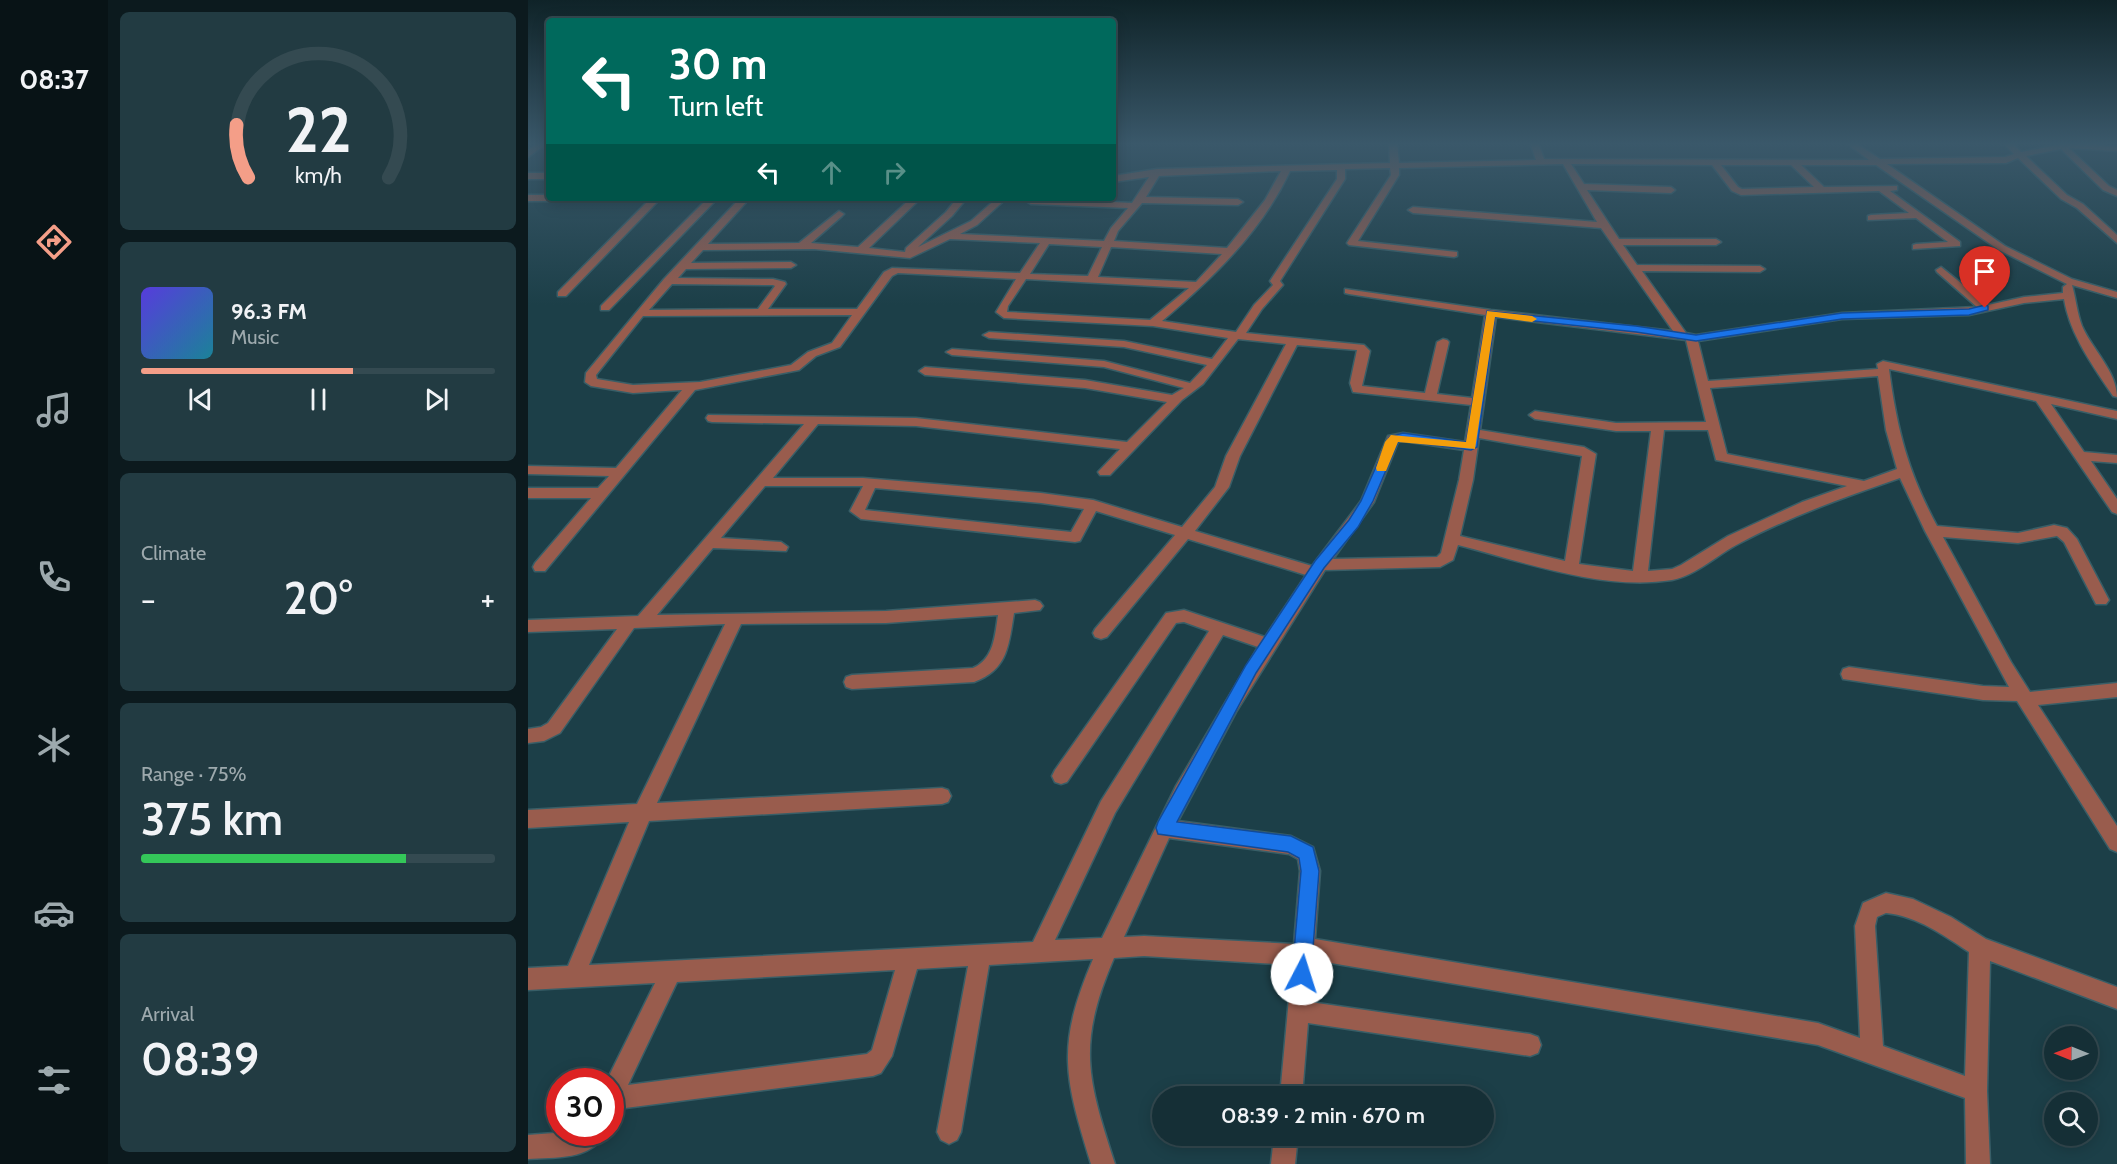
<!DOCTYPE html>
<meta charset="utf-8">
<style>
:root{--surface:#152f36;--page:#223b42;--text:#f1f3f6;--muted:#9da9ad;--line:#344a51;--accent:#f49e88}
body{margin:0;font-family:Cabin,sans-serif;background:var(--page);color:var(--text);height:100vh;display:flex;flex-direction:column;font-size:22px;white-space:nowrap}
*{box-sizing:border-box;margin:0}
p{font-size:20px;color:var(--muted)}
.icon{flex:none;width:33px;height:33px;fill:none;stroke:currentColor;stroke-width:2;stroke-linecap:round;stroke-linejoin:round}
.map{position:relative;flex:1;overflow:hidden}
.sheet{display:flex;flex-direction:column;gap:12px;padding:12px;background:#0c1a1e;width:420px}
.sheet>*{flex:none}
.guide{position:absolute;left:18px;top:18px;width:570px;height:183px;border-radius:6px;box-shadow:0 3px 15px #0003,0 0 0 2px var(--line);background:#00695c;color:#fff;overflow:hidden}
.needle{width:39px;rotate:271deg}
.buttons{position:absolute;left:1516px;top:1026px;display:grid;gap:12px}
.buttons a{display:grid;place-items:center;width:54px;height:54px;border-radius:50%;background:var(--surface);box-shadow:0 3px 15px #0003,0 0 0 2px var(--line);font-size:30px}
.speed{position:absolute;left:18px;top:1068px;display:flex;gap:12px;font-size:30px;font-weight:700;text-align:center}
.speed>*{display:grid;place-content:center;width:78px;height:78px;border-radius:50%;background:var(--surface);box-shadow:0 3px 15px #0003,0 0 0 2px var(--line);line-height:1}
.speed .limit{border:9px solid #d22;background:#fff;color:#111}
.pin{position:absolute;display:grid;place-items:center;width:51px;height:51px;color:#fff;margin:-62px -26px;border-radius:50% 50% 50% 0;rotate:-45deg;box-shadow:0 0 6px #0007}
.pin .icon{rotate:45deg}
.me{position:absolute;width:66px;margin:-33px;rotate:5deg;stroke-linejoin:round;filter:drop-shadow(0 0 4px #0008)}
.turn{display:flex;align-items:center;gap:21px;height:126px;padding:0 24px;font-size:27px}
.turn .icon{width:78px;height:78px;stroke-width:2.5}
.turn b{display:block;font-size:42px;line-height:51px}
.lanes{display:flex;align-items:center;height:57px;padding:0 24px;background:#0003;justify-content:center;gap:30px;direction:ltr}
.lanes .off{opacity:.35}
.big{font-size:45px;font-weight:600;line-height:1.1}
.sheet .tile{flex:1;display:flex;flex-direction:column;justify-content:center;gap:9px;min-width:0;padding:0 21px;border-radius:9px;background:var(--page)}
.sheet .dial{align-items:center;gap:0}
.dial svg{height:156px;overflow:visible;fill:none;stroke:var(--line);stroke-width:7;stroke-linecap:round;text-anchor:middle}
.dial text{fill:var(--text);stroke:none}
.song{display:flex;align-items:center;gap:18px}
.cover{width:72px;height:72px;border-radius:9px;background:linear-gradient(135deg,hsl(250 70% 55%),hsl(190 70% 35%))}
.played{height:6px;border-radius:3px;background:linear-gradient(90deg,var(--accent) 60%,var(--line) 60%)}
.keys{display:flex;justify-content:space-around;direction:ltr}
.heat{display:flex;justify-content:space-between;align-items:center;font-size:33px;direction:ltr}
.charge{height:9px;border-radius:4px;background:linear-gradient(90deg,#34c759 75%,var(--line) 0)}
.trip{position:absolute;left:624px;top:1086px;width:342px;height:60px;border-radius:30px;background:var(--surface);box-shadow:0 3px 15px #0003,0 0 0 2px var(--line);font-weight:600;line-height:60px;text-align:center}
main{display:flex;flex:1;min-height:0}
.tabs{display:flex;flex-direction:column;width:108px;justify-content:space-around;align-items:center;background:#081316;color:var(--muted)}
.tabs .icon{width:42px;height:42px}
.tabs .current{color:var(--accent)}
.tabs b{font-size:27px;color:var(--text)}
.map>svg:first-child{display:block}
</style>
<main>
<nav class="tabs">
<b>08:37</b>
<svg class="icon current" aria-label="directions" viewBox="0 0 24 24"><path d="M12 3l9 9-9 9-9-9zM9 14v-3h6M13 9l2 2-2 2"/></svg>
<svg class="icon" aria-label="music" viewBox="0 0 24 24"><path d="M9 18V5l10-2v13"/><circle cx="6" cy="18" r="3"/><circle cx="16" cy="16" r="3"/></svg>
<svg class="icon" aria-label="phone" viewBox="0 0 24 24"><path d="M5 4h4l2 5-3 2q2 4 5 5l2-3 5 2v4C11 20 4 13 5 4z"/></svg>
<svg class="icon" aria-label="climate" viewBox="0 0 24 24"><path d="M12 3v18M4 7l16 10M4 17L20 7"/></svg>
<svg class="icon" aria-label="car" viewBox="0 0 24 24"><path d="M5 17H2v-5l4-1 3-4h7l3 4 3 1v5h-3M9 17h6M6 11h13"/><circle cx="7" cy="17" r="2"/><circle cx="17" cy="17" r="2"/></svg>
<svg class="icon" aria-label="filters" viewBox="0 0 24 24"><path d="M4 7h16M4 17h16"/><circle cx="9" cy="7" r="2"/><circle cx="15" cy="17" r="2"/></svg>
</nav>
<section class="sheet">
<div class="tile dial"><svg viewBox="0 0 100 80">
<path d="M14 69A42 42 0 1 1 86 69"/>
<path d="M14 69A42 42 0 0 1 8 42" stroke="#f49e88"/>
<text x="50" y="56" font-size="32" font-weight="700">22</text>
<text x="50" y="72" font-size="11">km/h</text>
</svg></div>
<div class="tile">
<div class="song"><i class="cover"></i><div><b>96.3 FM</b><p>Music</p></div></div>
<div class="played"></div>
<div class="keys"><svg class="icon" aria-label="previous" viewBox="0 0 24 24"><path d="M18 5L8 12l10 7zM5 5v14"/></svg><svg class="icon" aria-label="pause" viewBox="0 0 24 24"><path d="M8 5v14M16 5v14"/></svg><svg class="icon" aria-label="next" viewBox="0 0 24 24"><path d="M6 5l10 7-10 7zM19 5v14"/></svg></div>
</div>
<div class="tile"><p>Climate</p>
<div class="heat"><a>−</a><b class="big">20°</b><a>+</a></div>
</div>
<div class="tile"><p>Range · 75%</p><b class="big">375 km</b><div class="charge"></div></div>
<div class="tile"><p>Arrival</p><b class="big">08:39</b></div>
</section>
<div class="map">
<svg width="1589" height="1164" viewBox="0 0 1589 1164">
<rect width="100%" height="100%" fill="#1c3f48"/>
<g fill="none" stroke-linecap="round" stroke-linejoin="round">
<g stroke="#385e67" stroke-width="3">
<path id="minor" d="M 12,142 L 21,142 L 0,157 L 0,150 Z
M 861,142 L 869,142 L 871,163 L 1008,160 L 1002,142 L 1010,142 L 1016,159 L 1341,160 L 1317,142 L 1326,142 L 1352,159 L 1477,157 L 1486,154 L 1474,142 L 1483,142 L 1493,152 L 1545,142 L 1589,147 L 1589,151 L 1541,148 L 1581,186 L 1589,190 L 1589,196 L 1575,190 L 1533,149 L 1498,156 L 1539,195 L 1555,204 L 1589,235 L 1589,243 L 1549,208 L 1533,199 L 1490,158 L 1478,163 L 1359,164 L 1477,246 L 1544,279 L 1589,292 L 1589,298 L 1544,285 C 1548,299 1549,313 1554,326 C 1564,349 1589,372 1589,397 L 1585,396 C 1565,366 1542,335 1536,299 L 1496,303 L 1441,315 L 1314,319 L 1170,341 L 1180,381 L 1350,369 L 1349,364 L 1355,361 L 1589,411 L 1589,419 L 1523,404 L 1556,452 L 1589,455 L 1589,463 L 1563,461 L 1589,499 L 1589,514 L 1584,512 L 1508,401 L 1361,369 C 1369,430 1380,472 1409,526 L 1490,533 L 1526,525 L 1539,528 L 1549,539 L 1581,600 L 1578,604 L 1568,604 L 1536,542 L 1529,536 L 1490,543 L 1415,537 L 1483,662 L 1502,692 L 1589,683 L 1589,697 L 1510,705 L 1589,826 L 1589,852 L 1582,849 L 1489,701 L 1455,700 L 1315,679 L 1313,674 L 1315,669 L 1321,667 L 1455,686 L 1481,687 L 1397,531 L 1372,478 C 1317,497 1263,516 1212,543 C 1190,554 1169,575 1144,580 C 1075,591 996,562 930,545 L 925,560 L 912,567 L 797,570 L 708,712 L 650,821 L 763,836 L 785,847 L 792,871 L 787,939 L 1290,1023 L 1332,1038 L 1327,926 L 1335,903 L 1358,893 L 1385,899 L 1423,917 L 1458,939 L 1589,987 L 1589,1009 L 1462,961 L 1459,1091 L 1462,1164 L 1438,1164 L 1437,1098 L 1290,1045 L 785,960 L 782,1002 L 1002,1034 L 1010,1037 L 1013,1045 L 1010,1053 L 1002,1056 L 780,1023 L 774,1096 L 752,1096 L 764,965 L 616,956 L 586,958 C 549,1044 559,1078 587,1164 L 563,1164 C 536,1076 528,1046 565,959 L 461,965 L 433,1132 L 429,1140 L 421,1144 L 413,1140 L 409,1132 L 440,966 L 389,969 L 364,1056 L 353,1073 L 345,1076 L 82,1110 L 82,1082 L 78,1082 L 127,983 L 0,990 L 0,968 L 40,966 L 101,822 L 0,828 L 0,810 L 109,804 L 197,624 L 106,628 L 32,733 L 16,741 L 0,743 L 0,729 L 13,727 L 20,723 L 89,629 L 0,632 L 0,620 L 110,616 L 276,424 L 184,422 L 180,421 L 178,418 L 180,415 L 388,418 L 599,442 L 639,402 L 557,388 L 397,375 L 391,371 L 397,367 L 557,380 L 644,395 L 656,388 L 576,367 L 424,355 L 418,352 L 424,349 L 576,361 L 662,383 L 679,365 L 596,347 L 461,338 L 455,335 L 461,332 L 596,341 L 684,359 L 700,338 L 625,326 L 476,318 L 468,312 L 488,279 L 370,273 L 364,276 L 312,347 L 288,356 L 271,370 L 167,390 L 17,571 L 7,571 L 5,567 L 7,563 L 63,498 L 0,498 L 0,488 L 70,488 L 81,476 L 0,474 L 0,466 L 88,468 L 154,390 L 105,393 L 63,386 L 57,382 L 58,373 L 136,279 L 212,198 L 222,198 L 180,244 L 271,243 L 311,211 L 316,214 L 314,216 L 283,243 L 330,247 L 383,198 L 393,198 L 341,248 L 377,252 L 378,248 L 418,212 L 429,198 L 439,198 L 424,216 L 390,247 L 443,221 L 469,198 L 479,198 L 449,225 L 432,234 L 576,241 L 583,228 L 600,208 L 503,204 L 498,201 L 503,198 L 604,203 L 621,177 L 585,182 L 585,176 L 629,169 L 862,163 ZM 1035,164 L 1069,222 L 885,207 L 880,210 L 885,213 L 1073,228 L 1145,331 L 963,310 L 817,289 L 817,293 L 821,294 L 957,315 L 944,398 L 909,394 L 921,342 L 919,340 L 915,339 L 909,342 L 897,393 L 834,386 L 842,351 L 836,345 L 718,333 L 734,309 L 755,285 L 752,281 L 817,179 L 817,169 L 862,168 L 863,175 L 819,243 L 821,245 L 926,257 L 929,256 L 929,252 L 830,241 L 871,175 L 871,168 ZM 1043,164 L 1184,165 L 1204,191 L 1213,195 L 1351,191 L 1381,213 L 1343,215 L 1340,216 L 1340,220 L 1388,218 L 1420,242 L 1388,244 L 1385,245 L 1385,249 L 1432,246 L 1432,242 L 1362,191 L 1369,190 L 1369,186 L 1296,187 L 1273,165 L 1348,165 L 1471,250 L 1539,284 L 1535,287 L 1535,293 L 1496,297 L 1460,305 L 1413,267 L 1408,270 L 1409,272 L 1449,307 L 1314,313 L 1168,335 L 1158,333 L 1114,271 L 1232,272 L 1237,269 L 1232,266 L 1109,265 L 1095,245 L 1188,245 L 1193,242 L 1188,239 L 1091,239 L 1059,190 L 1143,193 L 1147,190 L 1143,187 L 1056,184 ZM 1193,165 L 1263,165 L 1286,187 L 1214,189 L 1210,187 ZM 809,170 L 809,179 L 742,281 L 745,285 L 726,305 L 708,332 L 634,321 C 684,279 734,231 762,171 ZM 753,171 L 737,200 L 699,248 L 586,241 L 590,231 L 614,203 L 710,205 L 715,202 L 710,199 L 618,197 L 631,176 ZM 422,239 L 512,243 L 492,273 L 364,268 L 356,272 L 329,309 L 240,309 L 258,284 L 257,282 L 245,279 L 150,278 L 158,269 L 263,268 L 268,265 L 263,262 L 163,263 L 175,250 L 286,249 L 382,258 ZM 521,244 L 574,247 L 560,276 L 502,274 ZM 583,247 L 694,254 L 668,282 L 570,277 ZM 498,279 L 661,288 L 622,320 L 479,312 L 480,306 ZM 144,284 L 245,285 L 247,286 L 230,309 L 121,310 ZM 324,315 L 304,343 L 280,352 L 263,365 L 172,382 L 105,385 L 69,379 L 68,375 L 115,316 ZM 968,317 L 1158,340 L 1178,422 L 1088,423 L 1007,411 L 1001,415 L 1007,419 L 1088,431 L 1123,431 L 1105,571 L 1051,564 L 1068,454 L 1056,447 L 952,430 ZM 710,339 L 758,344 L 698,456 L 687,487 L 654,527 L 565,500 L 513,493 L 335,478 L 245,478 L 290,424 L 388,426 L 592,449 L 570,472 L 572,475 L 582,475 L 654,400 L 675,384 ZM 769,345 L 829,350 L 822,383 L 825,392 L 943,405 L 937,442 L 875,433 L 860,436 L 833,501 L 784,566 L 667,531 L 701,487 L 712,456 ZM 1350,376 L 1358,430 L 1369,469 L 1336,481 L 1199,454 L 1182,388 ZM 1136,430 L 1180,430 L 1188,460 L 1319,486 L 1274,502 L 1200,536 L 1153,565 L 1144,569 L 1120,571 ZM 951,438 L 1054,456 L 1037,561 L 932,536 L 945,480 ZM 875,441 L 936,450 L 931,480 L 913,553 L 909,557 L 805,559 L 846,502 L 870,442 ZM 237,486 L 335,486 L 322,511 L 333,519 L 547,542 L 552,541 L 568,511 L 647,535 L 567,629 L 565,633 L 567,637 L 573,639 L 579,637 L 660,539 L 778,575 L 737,637 L 656,610 L 638,613 L 527,770 L 524,776 L 527,782 L 533,784 L 539,782 L 648,623 L 656,622 L 681,631 L 573,801 L 505,942 L 61,965 L 121,821 L 414,804 L 420,802 L 423,796 L 420,790 L 414,788 L 129,803 L 213,624 L 358,623 L 470,615 C 467,635 466,659 445,668 L 324,675 L 318,677 L 316,682 L 318,687 L 324,689 L 446,682 C 480,670 481,644 486,613 L 512,610 L 515,606 L 512,602 L 507,600 L 358,611 L 129,615 L 185,548 L 258,551 L 260,547 L 253,542 L 193,538 ZM 347,488 L 513,503 L 556,509 L 543,532 L 337,510 ZM 695,635 L 730,647 L 648,786 L 574,938 L 527,940 L 587,813 ZM 641,838 L 761,854 L 770,859 L 772,871 L 766,944 L 616,936 L 596,937 ZM 1358,913 C 1389,916 1415,935 1441,952 L 1437,1076 L 1355,1046 L 1347,926 L 1349,917 ZM 367,970 L 344,1050 L 339,1054 L 100,1085 L 149,982 Z
M 0,173 L 21,173 L 21,179 L 0,179 Z
M 0,195 L 21,195 L 21,198 L 26,198 L 21,201 L 0,201 Z
M 123,198 L 133,198 L 38,296 L 30,296 L 30,292 Z
M 180,198 L 190,198 L 81,310 L 73,310 L 73,306 Z
M 39,1132 L 77,1132 C 65,1161 25,1157 0,1159 L 0,1135 Z
M 746,1136 L 770,1136 L 767,1164 L 743,1164 Z"/>
</g>
<use href="#minor" fill="#995c4d" fill-rule="evenodd"/>
</g>
<linearGradient id="sky" x2="0" y2="1"><stop stop-color="#0f2328"/><stop offset="0.47" stop-color="#3a586a"/><stop offset="1" stop-color="#3a586a" stop-opacity="0"/></linearGradient>
<rect width="1589" height="305" fill="url(#sky)"/>
<path fill="#1a73e8" stroke="#114b97" stroke-width="1.5" d="M 1457,305 L 1460,306 L 1460,310 L 1441,315 L 1314,319 L 1168,341 L 1108,332 L 967,317 L 949,447 L 943,450 L 875,441 L 870,442 L 845,501 L 830,527 L 796,568 L 728,673 L 649,822 L 763,836 L 785,847 L 791,871 L 783,974 L 780,981 L 774,983 L 767,981 L 764,974 L 773,871 L 771,858 L 760,852 L 630,834 L 628,828 L 630,822 L 718,665 L 787,561 L 821,520 L 833,501 L 861,437 L 875,433 L 938,442 L 959,311 L 1108,326 L 1168,335 L 1314,313 L 1441,309 Z"/>
<path fill="#f59e0b" d="M 959,311 L 1004,316 L 1009,319 L 1004,322 L 967,317 L 947,449 L 870,442 L 858,471 L 849,471 L 848,468 L 857,442 L 863,435 L 938,442 Z"/>
</svg>
<div class="buttons">
<a><svg class="needle" viewBox="-14 -14 28 28"><path d="M0-13l5 13h-10z" fill="#e53935"/><path d="M0 13l5-13h-10z" fill="#9da9ad"/></svg></a>
<a><svg class="icon" aria-label="search" viewBox="0 0 24 24"><circle cx="10" cy="10" r="6"/><path d="M15 15l6 6"/></svg></a>
</div>
<div class="speed"><div class="limit">30</div></div>
<div class="pin" style="left:1457px;top:308px;background:#d93025"><svg class="icon" aria-label="arrive" viewBox="0 0 24 24"><path d="M6 21V4h12l-3 4 3 4H6"/></svg></div>
<svg class="me" style="left:774px;top:974px" viewBox="-20 -20 40 40"><circle r="19" fill="#fff"/><path d="M0-13L10 11 0 6-10 11z" fill="#1a73e8"/></svg>
<div class="trip">08:39 · 2 min · 670 m</div>
<div class="guide">
<div class="turn"><svg class="icon" aria-label="left" viewBox="0 0 24 24"><path d="M17 20v-9H6M10 6l-5 5 5 5"/></svg><div><b>30 m</b>Turn left</div></div>
<div class="lanes"><svg class="icon" aria-label="left" viewBox="0 0 24 24"><path d="M17 20v-9H6M10 6l-5 5 5 5"/></svg><svg class="icon off" aria-label="ahead" viewBox="0 0 24 24"><path d="M12 20V5M6 11l6-6 6 6"/></svg><svg class="icon off" aria-label="right" viewBox="0 0 24 24"><path d="M7 20v-9h11M14 6l5 5-5 5"/></svg></div>
</div>
</div>
</main>
